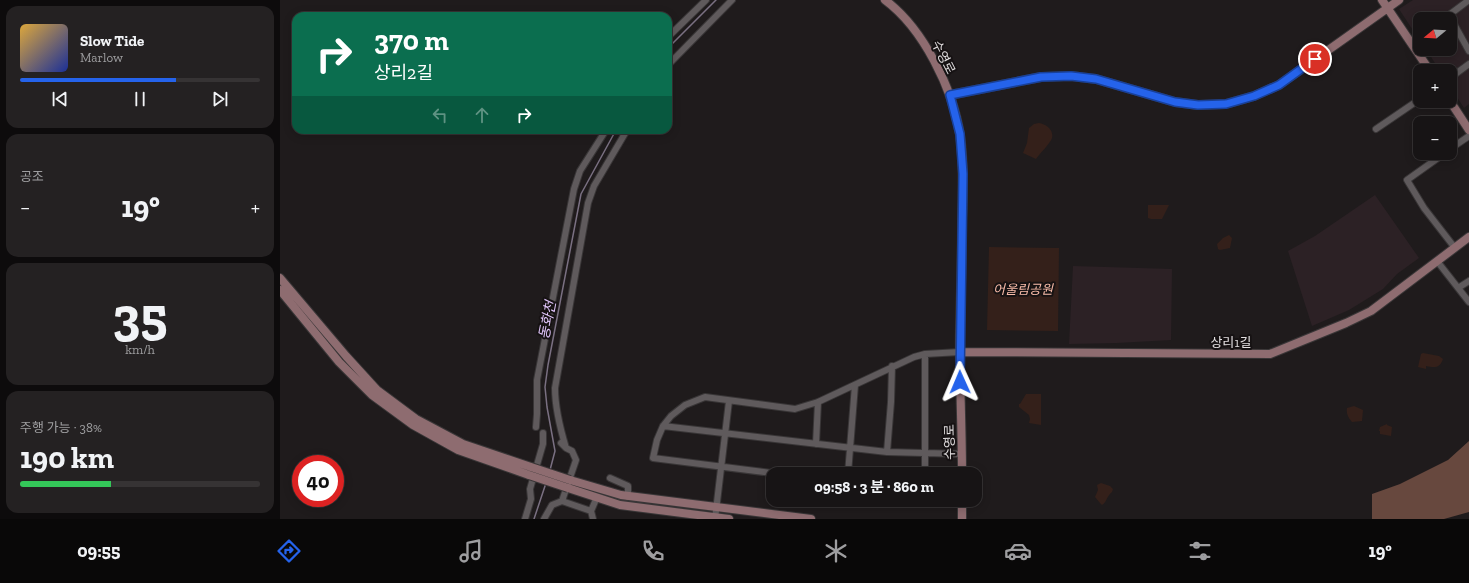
<!DOCTYPE html>
<html lang="ko">
<meta charset="utf-8">
<style>
:root{--surface:#171415;--page:#242122;--text:#f1f3f6;--muted:#9e9ea0;--line:#363334;--accent:#2563eb}
body{margin:0;font-family:"Zilla Slab","Noto Sans KR",serif;background:var(--page);color:var(--text);height:100vh;display:flex;flex-direction:column;font-size:15px;white-space:nowrap}
*{box-sizing:border-box;margin:0}
p{font-size:13px;color:var(--muted)}
.icon{flex:none;width:22px;height:22px;fill:none;stroke:currentColor;stroke-width:2;stroke-linecap:round;stroke-linejoin:round}
.map{position:relative;flex:1;overflow:hidden}
.side{display:flex;flex-direction:column;gap:6px;padding:6px;background:#0d0b0c;width:280px}
.side>*{flex:none}
.top-card{position:absolute;left:12px;top:12px;width:380px;height:122px;border-radius:12px;box-shadow:0 2px 10px #0003,0 0 0 1px var(--line);background:#0b6e4f;color:#fff;overflow:hidden}
.needle{width:26px;rotate:252deg}
.controls{position:absolute;left:1133px;top:12px;display:grid;gap:8px}
.controls a{display:grid;place-items:center;width:44px;height:44px;border-radius:8px;background:var(--surface);box-shadow:0 2px 10px #0003,0 0 0 1px var(--line);font-size:20px}
.speed{position:absolute;left:12px;top:455px;display:flex;gap:8px;font-size:20px;font-weight:700;text-align:center}
.speed>*{display:grid;place-content:center;width:52px;height:52px;border-radius:50%;background:var(--surface);box-shadow:0 2px 10px #0003,0 0 0 1px var(--line);line-height:1}
.speed .limit{border:6px solid #d22;background:#fff;color:#111}
.pin{position:absolute;display:grid;place-items:center;width:34px;height:34px;color:#fff;margin:-17px;border:2px solid #fff;border-radius:50%;box-shadow:0 1px 4px #0007}
.me{position:absolute;width:44px;margin:-22px;rotate:359deg;stroke-linejoin:round;filter:drop-shadow(0 0 3px #0008)}
.turn{display:flex;align-items:center;gap:14px;height:84px;padding:0 16px;font-size:18px}
.turn .icon{width:52px;height:52px;stroke-width:2.5}
.turn b{display:block;font-size:28px;line-height:34px}
.lanes{display:flex;align-items:center;height:38px;padding:0 16px;background:#0003;justify-content:center;gap:20px;direction:ltr}
.lanes .off{opacity:.35}
.big{font-size:30px;font-weight:700;line-height:1.1}
.side .card{flex:1;display:flex;flex-direction:column;justify-content:center;gap:6px;min-width:0;padding:0 14px;border-radius:12px;background:var(--page)}
.side .dial{align-items:center;gap:0}
.dial b{font-size:52px;line-height:1}
.song{display:flex;align-items:center;gap:12px}
.cover{width:48px;height:48px;border-radius:6px;background:linear-gradient(135deg,hsl(40 70% 55%),hsl(230 70% 35%))}
.played{height:4px;border-radius:2px;background:linear-gradient(90deg,var(--accent) 65%,var(--line) 65%)}
.keys{display:flex;justify-content:space-around;direction:ltr}
.heat{display:flex;justify-content:space-between;align-items:center;font-size:22px;direction:ltr}
.charge{height:6px;border-radius:3px;background:linear-gradient(90deg,#34c759 38%,var(--line) 0)}
.trip{position:absolute;left:486px;top:467px;width:216px;height:40px;border-radius:12px;background:var(--surface);box-shadow:0 2px 10px #0003,0 0 0 1px var(--line);font-weight:700;line-height:40px;text-align:center}
.menu{display:flex;height:64px;justify-content:space-around;align-items:center;background:#090808;color:var(--muted)}
.menu .icon{width:28px;height:28px}
.menu .on{color:var(--accent)}
.menu b{font-size:18px;color:var(--text)}
main{display:flex;flex:1;min-height:0}
.map>svg:first-child{display:block}
</style>
<main>
<section class="side">
<div class="card">
<div class="song"><i class="cover"></i><div><b>Slow Tide</b><p>Marlow</p></div></div>
<div class="played"></div>
<div class="keys"><svg class="icon" aria-label="previous" viewBox="0 0 24 24"><path d="M18 5L8 12l10 7zM5 5v14"/></svg><svg class="icon" aria-label="pause" viewBox="0 0 24 24"><path d="M8 5v14M16 5v14"/></svg><svg class="icon" aria-label="next" viewBox="0 0 24 24"><path d="M6 5l10 7-10 7zM19 5v14"/></svg></div>
</div>
<div class="card"><p>공조</p>
<div class="heat"><a>−</a><b class="big">19°</b><a>+</a></div>
</div>
<div class="card dial"><b>35</b><p>km/h</p></div>
<div class="card"><p>주행 가능 · 38%</p><b class="big">190 km</b><div class="charge"></div></div>
</section>
<div class="map">
<svg width="1189" height="519" viewBox="0 0 1189 519">
<rect width="100%" height="100%" fill="#1f1b1c"/>
<path fill="#2c2125" d="M 1133,0 L 1189,0 L 1189,104 L 1184,108 L 1170,86 L 1170,71 L 1160,71 L 1146,49 L 1170,49 L 1170,19 L 1140,19 L 1140,41 L 1119,9 Z
M 1095,195 L 1139,258 L 1117,274 L 1103,289 L 1069,310 L 1032,326 L 1008,251 L 1035,236 Z
M 793,266 L 892,269 L 891,340 L 837,343 L 789,344 Z"/>
<path fill="#34201a" d="M 759,123 C 766,124 774,130 772,138 C 770,144 759,154 756,159 L 743,153 L 747,143 L 749,128 L 754,124 Z
M 868,205 L 889,205 L 882,219 L 871,219 L 868,218 Z
M 949,235 L 952,238 L 950,248 L 940,250 L 938,249 L 937,244 L 943,238 Z
M 709,247 L 779,248 L 778,331 L 707,330 Z
M 1143,353 L 1159,356 L 1163,359 C 1160,368 1155,368 1146,366 L 1146,369 L 1138,367 L 1141,354 Z
M 746,394 L 761,394 L 761,425 L 749,423 L 750,419 L 749,415 L 739,407 L 739,404 L 740,404 Z
M 1074,406 L 1083,410 L 1082,421 L 1072,422 C 1068,418 1066,413 1067,408 Z
M 1107,424 L 1107,425 L 1112,427 L 1111,436 L 1100,434 L 1100,431 L 1099,431 L 1100,427 Z
M 821,483 L 830,486 L 833,489 L 832,492 C 826,497 827,502 822,505 L 820,503 L 815,497 L 818,490 L 817,485 Z"/>
<path fill="#67483e" d="M 1189,441 L 1189,512 L 1164,519 L 1092,519 L 1092,494 L 1120,484 L 1168,460 Z"/>
<g fill="none" stroke-linecap="round" stroke-linejoin="round">
<path stroke="#7a7082" stroke-width="1.5" d="M 388,48 L 436,0
M 270,470 L 275,451 L 267,407 L 265,387 L 268,365 L 301,194 L 336,130
M 254,519 L 266,483"/>
<g stroke="#393637" stroke-width="8">
<path id="street" d="M 1189,0 L 1169,15 L 1189,51
M 388,37 L 426,0
M 388,65 L 452,0
M 1170,78 L 1189,64
M 1096,129 L 1140,99
M 1170,149 L 1189,136
M 1165,153 L 1127,180 L 1144,208 L 1175,248
M 1157,261 L 1189,302
M 1178,288 L 1189,281
M 645,354 L 645,474
M 383,426 L 607,452 L 682,454
M 256,427 L 257,414 L 257,380 L 294,189 L 300,171 L 326,130
M 281,443 L 286,448 C 280,428 275,409 275,388 L 308,203 L 314,186 L 347,130
M 536,444 L 538,402
M 607,452 L 611,402 L 612,366
M 499,474 L 373,458 L 377,440 L 383,426 L 391,416 L 405,405 L 425,397 L 515,409 L 538,402 L 634,357 L 645,354 L 680,352
M 568,474 L 575,385
M 330,478 L 348,486 L 348,497
M 282,501 L 311,511
M 245,519 L 251,499 L 250,489 L 263,444 L 263,433
M 264,519 L 272,505 L 282,501 L 296,460 L 292,451 L 286,448
M 313,519 L 311,511 L 317,497
M 435,519 L 449,401"/>
</g>
<g stroke="#393637" stroke-width="10">
<path id="secondary" d="M 605,0 C 643,28 673,89 680,135 C 684,162 683,192 682,219 C 682,255 681,290 680,326 C 679,375 682,424 682,474
M 1102,0 L 1150,71
M 670,95 L 761,77 L 791,76 L 816,79 L 895,102 L 918,105 L 946,104 L 974,96 L 999,85 L 1119,0
M 1170,101 L 1189,130
M 0,278 L 66,356 L 97,390 L 136,419 L 183,444 L 251,467
M 0,290 L 59,362 L 92,395 L 133,425 L 178,450 L 249,475
M 680,352 L 990,354 L 1066,323 L 1091,311 L 1189,237
M 290,480 L 341,495 L 531,519
M 288,488 L 340,505 L 449,519
M 682,500 L 682,519"/>
</g>
<use href="#street" stroke="#5f5a5c" stroke-width="6"/>
<use href="#secondary" stroke="#8e6c70" stroke-width="8"/>
<g stroke="#393637" stroke-width="10" stroke-linecap="butt">
<path id="secondary-bridge" d="M 251,467 L 290,480
M 249,475 L 288,488"/>
</g>
<use href="#secondary-bridge" stroke="#8e6c70" stroke-width="8"/>
</g>
<g fill="none" stroke-linecap="round" stroke-linejoin="round">
<g stroke="#184099" stroke-width="10">
<path id="route" d="M 680,382 L 683,174 L 680,134 L 670,95 L 761,77 L 791,76 L 816,79 L 895,102 L 918,105 L 946,104 L 974,96 L 999,85 L 1035,59"/>
</g>
<use href="#route" stroke="#2563eb" stroke-width="7"/>
</g>
<g text-anchor="middle" stroke-width="4" stroke-linejoin="round" paint-order="stroke">
<g font-size="13" fill="#e2dfe0" stroke="#161213">
<text transform="translate(664 57) rotate(63)" y="5">수영로</text>
<text x="951" y="347">상리1길</text>
<text transform="translate(669 442) rotate(-91)" y="5">수영로</text>
</g>
<g font-size="13" font-style="italic" fill="#f9bca9" stroke="#161213">
<text x="743" y="294">어울림공원</text>
</g>
<g font-size="14" font-style="italic" fill="#e2c7fc" stroke="#161213">
<text transform="translate(267 320) rotate(-79)" y="5">동화천</text>
</g>
</g>
</svg>
<div class="controls">
<a><svg class="needle" viewBox="-14 -14 28 28"><path d="M0-13l5 13h-10z" fill="#e53935"/><path d="M0 13l5-13h-10z" fill="#9e9ea0"/></svg></a>
<a>+</a>
<a>−</a>
</div>
<div class="speed"><div class="limit">40</div></div>
<div class="pin" style="left:1035px;top:59px;background:#d93025"><svg class="icon" aria-label="arrive" viewBox="0 0 24 24"><path d="M6 21V4h12l-3 4 3 4H6"/></svg></div>
<svg class="me" style="left:680px;top:382px" viewBox="-20 -20 40 40"><path d="M0-17L14 15 0 8-14 15z" fill="#2563eb" stroke="#fff" stroke-width="4"/></svg>
<div class="trip">09:58 · 3 분 · 860 m</div>
<div class="top-card">
<div class="turn"><svg class="icon" aria-label="right" viewBox="0 0 24 24"><path d="M7 20v-9h11M14 6l5 5-5 5"/></svg><div><b>370 m</b>상리2길</div></div>
<div class="lanes"><svg class="icon off" aria-label="left" viewBox="0 0 24 24"><path d="M17 20v-9H6M10 6l-5 5 5 5"/></svg><svg class="icon off" aria-label="ahead" viewBox="0 0 24 24"><path d="M12 20V5M6 11l6-6 6 6"/></svg><svg class="icon" aria-label="right" viewBox="0 0 24 24"><path d="M7 20v-9h11M14 6l5 5-5 5"/></svg></div>
</div>
</div>
</main>
<nav class="menu">
<b>09:55</b>
<svg class="icon on" aria-label="directions" viewBox="0 0 24 24"><path d="M12 3l9 9-9 9-9-9zM9 14v-3h6M13 9l2 2-2 2"/></svg>
<svg class="icon" aria-label="music" viewBox="0 0 24 24"><path d="M9 18V5l10-2v13"/><circle cx="6" cy="18" r="3"/><circle cx="16" cy="16" r="3"/></svg>
<svg class="icon" aria-label="phone" viewBox="0 0 24 24"><path d="M5 4h4l2 5-3 2q2 4 5 5l2-3 5 2v4C11 20 4 13 5 4z"/></svg>
<svg class="icon" aria-label="climate" viewBox="0 0 24 24"><path d="M12 3v18M4 7l16 10M4 17L20 7"/></svg>
<svg class="icon" aria-label="car" viewBox="0 0 24 24"><path d="M5 17H2v-5l4-1 3-4h7l3 4 3 1v5h-3M9 17h6M6 11h13"/><circle cx="7" cy="17" r="2"/><circle cx="17" cy="17" r="2"/></svg>
<svg class="icon" aria-label="filters" viewBox="0 0 24 24"><path d="M4 7h16M4 17h16"/><circle cx="9" cy="7" r="2"/><circle cx="15" cy="17" r="2"/></svg>
<b>19°</b>
</nav>
